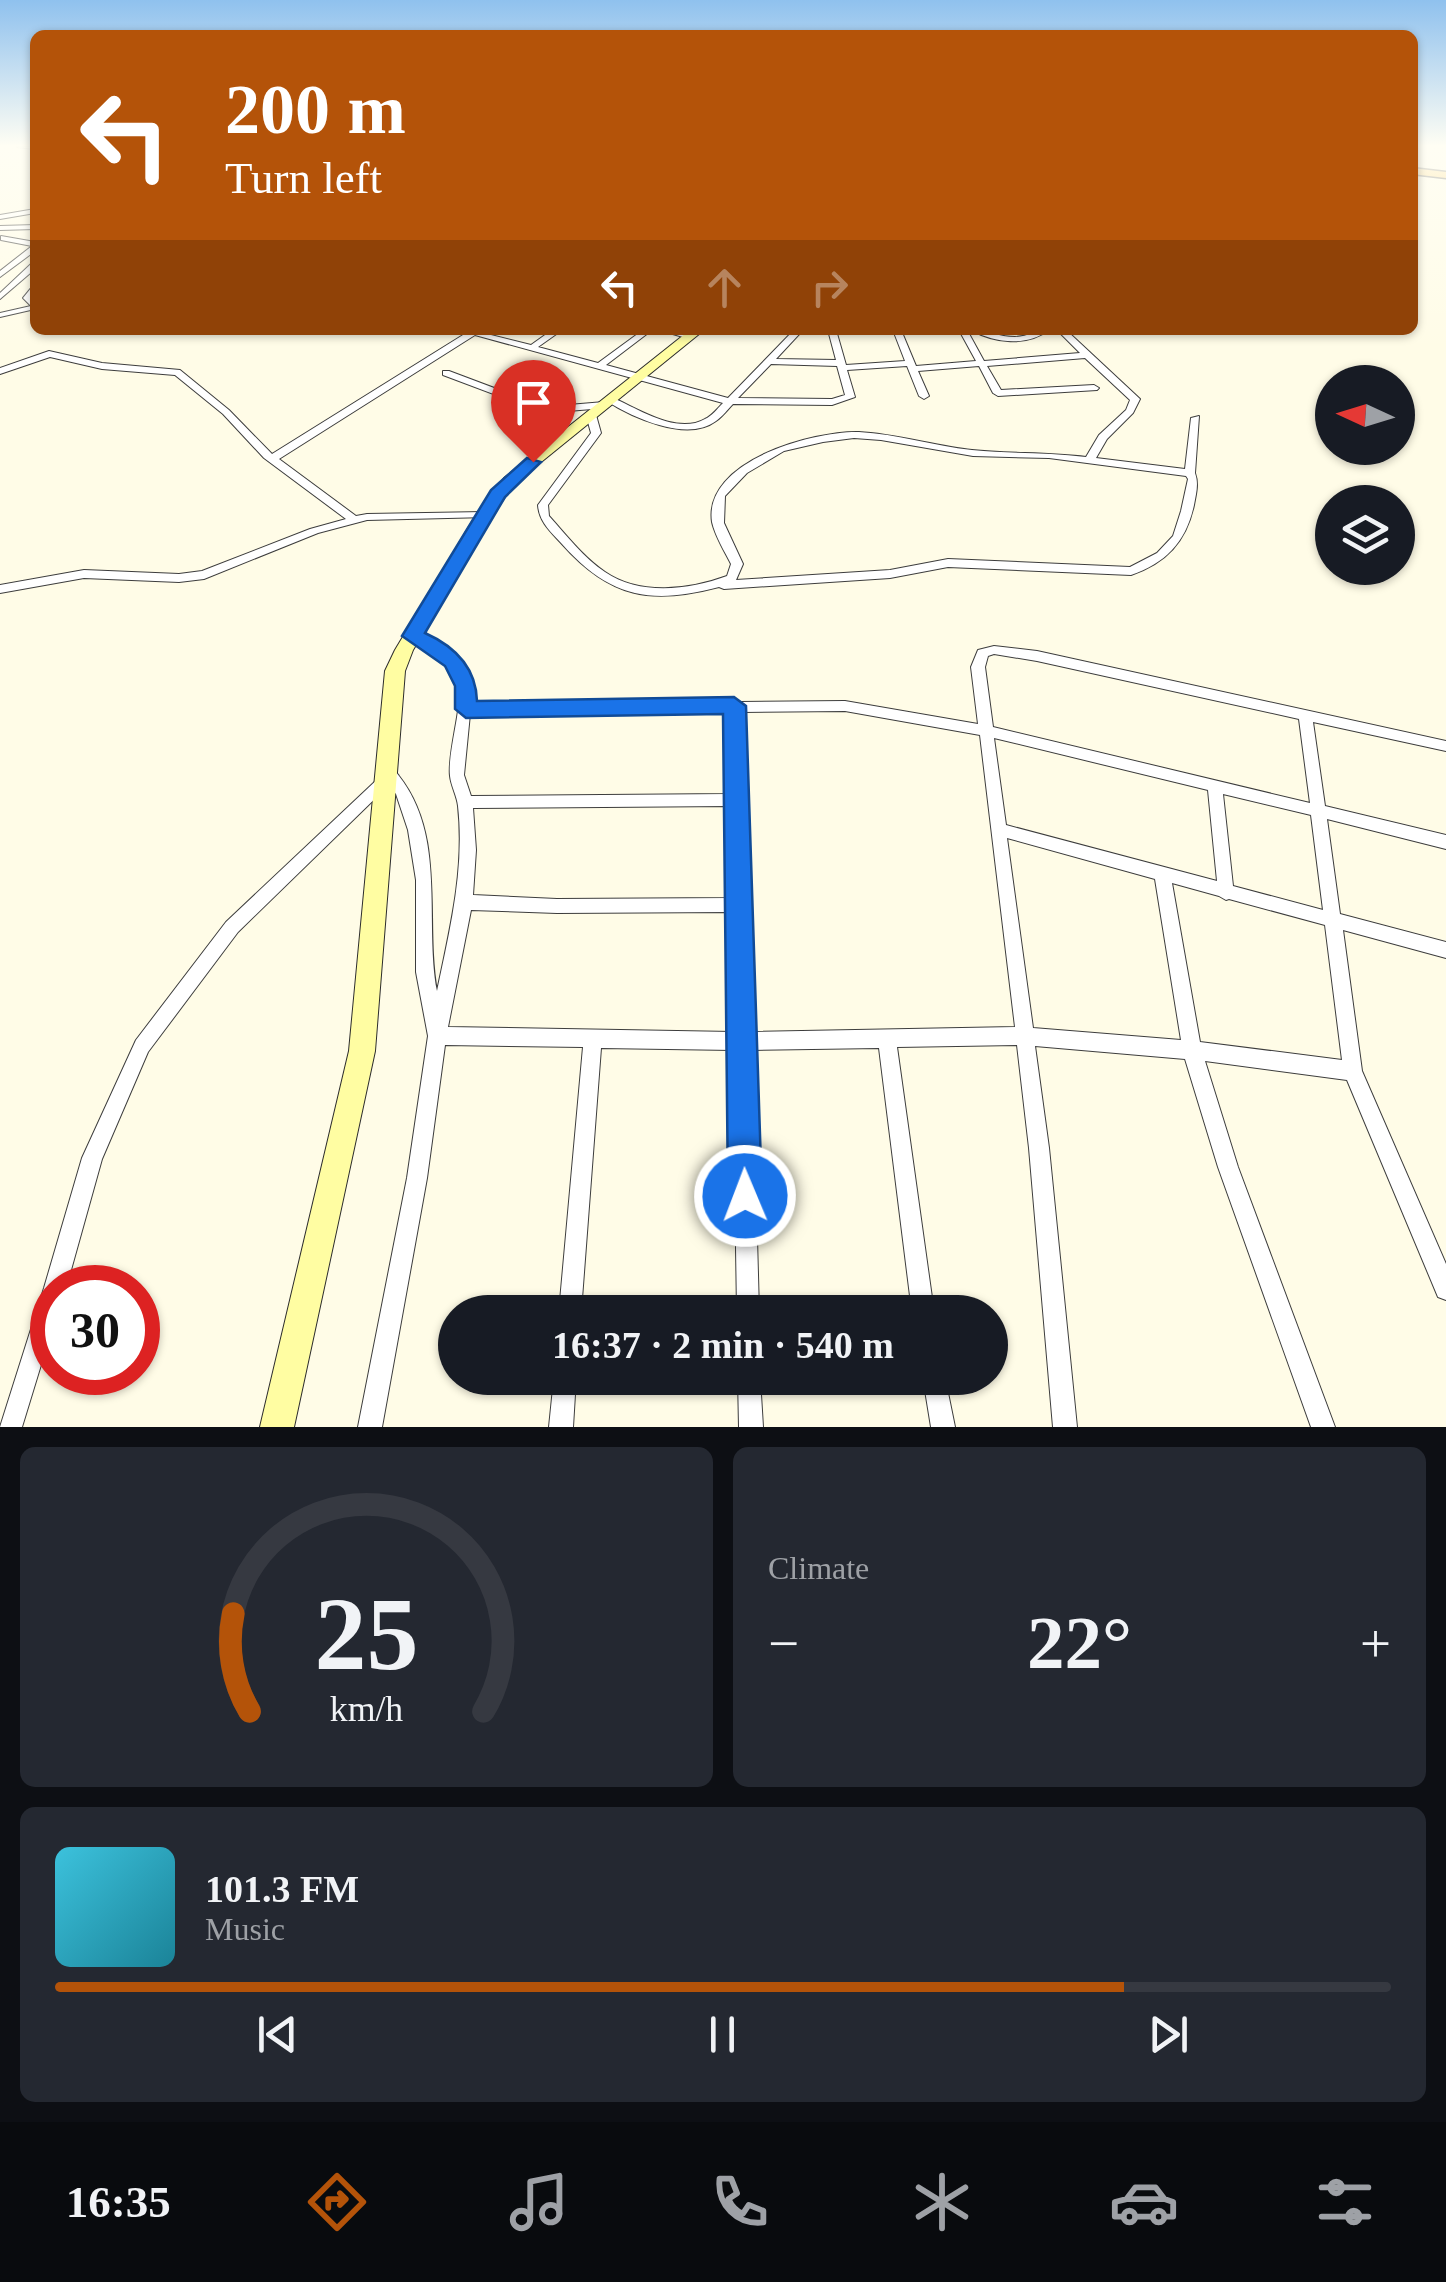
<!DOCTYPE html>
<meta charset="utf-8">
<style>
:root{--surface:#171b24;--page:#242831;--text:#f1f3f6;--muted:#9ea1a6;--line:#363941;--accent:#b45309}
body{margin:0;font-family:"Times New Roman",serif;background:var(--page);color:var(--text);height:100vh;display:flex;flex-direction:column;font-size:38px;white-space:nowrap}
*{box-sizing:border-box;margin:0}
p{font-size:32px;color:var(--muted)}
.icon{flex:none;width:55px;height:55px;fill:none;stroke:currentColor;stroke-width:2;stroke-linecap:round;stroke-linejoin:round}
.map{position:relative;height:1427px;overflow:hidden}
.details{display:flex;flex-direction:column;gap:20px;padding:20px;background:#0d0f14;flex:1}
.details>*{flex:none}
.top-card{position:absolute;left:30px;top:30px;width:1388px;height:305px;border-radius:15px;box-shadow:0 2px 8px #0004;background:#b45309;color:#fff;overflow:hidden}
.needle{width:65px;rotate:274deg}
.tools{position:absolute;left:1315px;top:365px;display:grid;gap:20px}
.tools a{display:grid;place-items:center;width:100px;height:100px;border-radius:50%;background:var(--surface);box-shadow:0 2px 8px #0004;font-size:50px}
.speed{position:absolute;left:30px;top:1265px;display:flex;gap:20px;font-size:50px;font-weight:700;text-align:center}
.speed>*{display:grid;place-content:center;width:130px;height:130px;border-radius:50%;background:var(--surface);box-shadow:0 2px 8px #0004;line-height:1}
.speed .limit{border:15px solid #d22;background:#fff;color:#111}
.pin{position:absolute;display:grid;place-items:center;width:85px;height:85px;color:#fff;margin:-102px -42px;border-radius:50% 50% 50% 0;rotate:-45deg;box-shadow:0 0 10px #0007}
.pin .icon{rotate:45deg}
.me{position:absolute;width:110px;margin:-55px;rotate:359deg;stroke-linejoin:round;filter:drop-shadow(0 0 8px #0008)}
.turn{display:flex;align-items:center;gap:35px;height:210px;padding:0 30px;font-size:45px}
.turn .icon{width:130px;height:130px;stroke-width:2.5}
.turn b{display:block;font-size:70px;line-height:85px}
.lanes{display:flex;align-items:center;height:95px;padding:0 30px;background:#0003;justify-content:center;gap:50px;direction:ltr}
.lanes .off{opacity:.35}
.big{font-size:75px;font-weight:600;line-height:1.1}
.details .card{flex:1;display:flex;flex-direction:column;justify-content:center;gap:15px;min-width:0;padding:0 35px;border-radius:15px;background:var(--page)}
.details .dial{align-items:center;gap:0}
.dial svg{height:260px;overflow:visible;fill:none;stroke:var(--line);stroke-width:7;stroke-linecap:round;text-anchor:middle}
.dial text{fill:var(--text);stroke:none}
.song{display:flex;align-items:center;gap:30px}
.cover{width:120px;height:120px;border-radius:15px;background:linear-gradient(135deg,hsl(190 70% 55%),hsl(190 70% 35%))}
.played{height:10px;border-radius:5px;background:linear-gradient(90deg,var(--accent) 80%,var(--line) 80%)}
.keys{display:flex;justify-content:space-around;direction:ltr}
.heat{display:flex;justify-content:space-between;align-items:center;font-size:55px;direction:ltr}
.details .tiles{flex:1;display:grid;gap:20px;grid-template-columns:1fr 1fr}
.card:last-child{grid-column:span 2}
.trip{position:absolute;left:438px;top:1295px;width:570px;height:100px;border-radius:50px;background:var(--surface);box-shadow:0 2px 8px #0004;font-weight:600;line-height:100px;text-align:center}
.tabs{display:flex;height:160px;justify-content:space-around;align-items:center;background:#090b0e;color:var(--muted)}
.tabs .icon{width:70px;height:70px}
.tabs .on{color:var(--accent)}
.tabs b{font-size:45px;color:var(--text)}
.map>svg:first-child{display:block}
</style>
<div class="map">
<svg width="1446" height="1427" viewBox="0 0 1446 1427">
<rect width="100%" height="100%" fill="#fffce7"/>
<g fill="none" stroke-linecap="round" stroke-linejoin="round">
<g stroke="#3d3d3d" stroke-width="2">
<path id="minor" d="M 17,147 L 35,147 L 35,149 Z
M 35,209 L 35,213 L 0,219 L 0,215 Z
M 35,225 L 35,229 L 0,230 L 0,226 Z
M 1,236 L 35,242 L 35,251 L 0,277 L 0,271 L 32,246 L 1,240 Z
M 32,263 L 35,263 L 35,269 L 0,299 L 0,293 Z
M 32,287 L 35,287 L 35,294 L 32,298 L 35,301 L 35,309 L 0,317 L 0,313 L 31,306 L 23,298 Z
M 471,330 L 531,345 L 552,330 L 562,330 L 538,347 L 598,363 L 643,330 L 652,330 L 606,365 L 728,398 L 794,330 L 803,330 L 776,359 L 836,360 L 828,330 L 836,330 L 846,365 L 905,361 L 893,330 L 901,330 L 916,366 L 976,361 L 959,330 L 967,330 L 984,361 L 1080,353 L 1057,330 L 1066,330 L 1140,399 L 1133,413 L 1107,439 L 1096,458 L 1185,469 L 1191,418 L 1199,416 L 1195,473 C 1199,484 1196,494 1194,505 C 1186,542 1166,563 1131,575 L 948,567 L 890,578 L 724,589 L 719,587 C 651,605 610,598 562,544 C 551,532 539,522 538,505 L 591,433 L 586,415 L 588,413 L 596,415 L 601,433 L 548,505 L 549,516 C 567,536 584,558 605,572 C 640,596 689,590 727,576 L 731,564 C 725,552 715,536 712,522 C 703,461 813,431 859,432 C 897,434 934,446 972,450 C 1010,454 1048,452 1086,457 L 1099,435 L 1126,410 L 1130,400 L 1085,358 L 987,366 L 1001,390 L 1094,385 L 1099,388 L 1097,390 L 998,396 L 993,393 L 979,366 L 918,371 L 929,396 L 924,399 L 919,396 L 907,366 L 847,370 L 855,397 L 832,405 L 733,404 C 728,409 722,417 716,421 C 687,443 631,417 605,400 L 613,398 C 639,409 677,435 705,419 C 712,416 717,409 723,403 L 475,335 L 279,459 L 356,516 L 367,514 L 484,512 L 490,515 L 488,517 L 367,520 L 318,533 L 204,579 L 179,582 L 84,578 L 0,593 L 0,585 L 84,570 L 179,574 L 202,571 L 310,529 L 346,519 L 264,458 L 223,414 L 175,375 L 102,369 L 50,357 L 0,374 L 0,368 L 49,351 L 102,363 L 180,370 L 229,410 L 272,454 ZM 771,364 L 837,366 L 845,395 L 832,399 L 738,398 ZM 854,438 L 881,440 L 973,456 L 1049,458 L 1186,476 L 1188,479 L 1181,511 L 1173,536 L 1157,553 L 1130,567 L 948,559 L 890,570 L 736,580 L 743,564 L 724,523 L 725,496 L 747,473 L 784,451 L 823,442 Z
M 659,330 L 674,330 L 694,336 L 690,339 Z
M 971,330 C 986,330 999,337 1015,337 C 1027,337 1037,330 1049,330 C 1026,347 995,343 971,330 Z
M 443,371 L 449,371 L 545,407 L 604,402 L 609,405 L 604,408 L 544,413 L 443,375 Z
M 412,631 L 443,644 L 459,659 L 473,686 L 471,704 L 730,702 L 735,700 L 740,702 L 845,701 L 978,724 L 971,667 L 978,650 L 994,646 L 1037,651 L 1446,741 L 1446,751 L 1313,722 L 1325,806 L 1446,835 L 1446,849 L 1327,819 L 1340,914 L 1446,942 L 1446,958 L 1343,930 L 1362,1071 L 1446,1264 L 1446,1300 L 1438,1297 L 1347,1080 L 1205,1061 L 1238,1167 L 1335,1427 L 1311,1427 L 1218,1167 L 1185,1059 L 1035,1046 L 1049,1148 L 1077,1427 L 1053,1427 L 1029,1148 L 1017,1045 L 897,1047 L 934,1312 L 912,1312 L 879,1048 L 752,1050 L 759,1312 L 737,1312 L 733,1050 L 601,1048 L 581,1312 L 559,1312 L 583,1047 L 445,1045 L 427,1178 L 382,1427 L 358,1427 L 407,1178 L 428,1036 L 416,972 L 416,880 L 408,830 L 396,794 L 389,785 L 238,932 L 148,1052 L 102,1159 L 66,1288 L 52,1288 L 52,1329 L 22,1427 L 0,1427 L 44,1288 L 82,1158 L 136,1040 L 226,922 L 382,775 L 379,770 L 381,766 C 391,765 393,768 399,776 C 447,837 424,921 437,991 C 450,929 465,869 458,806 C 457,796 451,786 450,776 C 447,752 464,704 458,683 C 450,658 429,648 408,638 L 406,635 L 408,632 ZM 994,654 L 1037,661 L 1299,719 L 1310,803 L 993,727 L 985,667 L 988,656 ZM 845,711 L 980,735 L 1015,1027 L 751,1032 L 742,712 ZM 728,712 L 729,794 L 471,796 L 464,775 L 470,714 ZM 994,738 L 1208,790 L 1217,881 L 1006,825 ZM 1223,794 L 1311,815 L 1323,910 L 1233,886 ZM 730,806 L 731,898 L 557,899 L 473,895 L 476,850 L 473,808 ZM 1007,838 L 1155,879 L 1181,1040 L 1033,1028 ZM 1172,883 L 1219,896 L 1226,900 L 1229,899 L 1325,925 L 1342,1060 L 1200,1042 ZM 471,910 L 557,913 L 731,912 L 733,1032 L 448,1027 Z
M 554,1378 L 576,1378 L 573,1427 L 549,1427 Z
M 738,1378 L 760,1378 L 763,1427 L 739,1427 Z
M 923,1378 L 945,1378 L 955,1427 L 931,1427 Z"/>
</g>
<g stroke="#2c2c2c" stroke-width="2">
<path id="secondary" d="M 690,330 L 704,330 L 514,484 L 492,516 L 413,650 L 405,671 L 375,1051 L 294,1427 L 260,1427 L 349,1051 L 385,671 L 395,650 L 476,515 L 504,478 Z"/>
</g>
<g stroke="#1b1b1b" stroke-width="3">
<path id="trunk" d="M 1412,168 L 1446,172 L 1446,178 L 1412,174 Z"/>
</g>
<use href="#minor" fill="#fff" fill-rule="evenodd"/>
<use href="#secondary" fill="#fffda2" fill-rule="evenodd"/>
<use href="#trunk" fill="#fcc851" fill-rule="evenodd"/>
</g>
<linearGradient id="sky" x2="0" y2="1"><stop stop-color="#8fc1ee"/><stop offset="0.42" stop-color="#fffef4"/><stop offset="1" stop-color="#fffef4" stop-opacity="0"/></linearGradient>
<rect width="1446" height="347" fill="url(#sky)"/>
<path fill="#1a73e8" stroke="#114b97" stroke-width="2.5" d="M 527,458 L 541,462 L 505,497 L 425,633 C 454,646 476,666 477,701 L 734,697 L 746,706 L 762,1196 L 757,1208 L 745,1213 L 733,1208 L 728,1196 L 723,714 L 466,718 L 455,709 L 455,686 L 445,666 L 402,636 L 491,490 Z"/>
</svg>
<div class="tools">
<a><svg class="needle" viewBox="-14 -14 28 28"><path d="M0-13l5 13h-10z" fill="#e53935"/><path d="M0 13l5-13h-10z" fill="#9ea1a6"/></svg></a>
<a><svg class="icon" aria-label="layers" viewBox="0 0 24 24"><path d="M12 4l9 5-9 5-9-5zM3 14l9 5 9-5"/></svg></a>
</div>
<div class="speed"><div class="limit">30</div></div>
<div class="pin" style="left:533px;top:462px;background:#d93025"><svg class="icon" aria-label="arrive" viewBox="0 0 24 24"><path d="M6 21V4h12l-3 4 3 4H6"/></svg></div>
<svg class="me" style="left:745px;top:1196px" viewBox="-20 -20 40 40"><circle r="17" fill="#1a73e8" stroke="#fff" stroke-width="3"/><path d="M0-11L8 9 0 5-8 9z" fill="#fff"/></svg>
<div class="trip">16:37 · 2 min · 540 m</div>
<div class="top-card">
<div class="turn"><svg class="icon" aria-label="left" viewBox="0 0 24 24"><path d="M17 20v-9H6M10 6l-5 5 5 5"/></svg><div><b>200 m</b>Turn left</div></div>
<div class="lanes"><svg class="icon" aria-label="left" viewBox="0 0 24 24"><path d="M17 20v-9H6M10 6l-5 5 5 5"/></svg><svg class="icon off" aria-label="ahead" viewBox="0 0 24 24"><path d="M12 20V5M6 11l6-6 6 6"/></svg><svg class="icon off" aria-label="right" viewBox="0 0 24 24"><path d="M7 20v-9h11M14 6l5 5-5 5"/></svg></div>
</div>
</div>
<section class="details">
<div class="tiles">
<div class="card dial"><svg viewBox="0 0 100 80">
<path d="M14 69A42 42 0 1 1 86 69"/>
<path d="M14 69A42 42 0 0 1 9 39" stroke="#b45309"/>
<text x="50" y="56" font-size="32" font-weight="700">25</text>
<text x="50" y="72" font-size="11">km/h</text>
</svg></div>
<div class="card"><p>Climate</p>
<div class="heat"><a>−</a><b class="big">22°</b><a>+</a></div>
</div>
<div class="card">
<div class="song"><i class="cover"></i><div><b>101.3 FM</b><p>Music</p></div></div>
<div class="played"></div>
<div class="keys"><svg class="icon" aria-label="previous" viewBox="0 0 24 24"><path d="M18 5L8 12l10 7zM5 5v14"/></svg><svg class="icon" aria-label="pause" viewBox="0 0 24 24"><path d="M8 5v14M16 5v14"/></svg><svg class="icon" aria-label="next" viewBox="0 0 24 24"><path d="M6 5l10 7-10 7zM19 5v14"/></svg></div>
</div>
</div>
</section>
<nav class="tabs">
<b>16:35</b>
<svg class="icon on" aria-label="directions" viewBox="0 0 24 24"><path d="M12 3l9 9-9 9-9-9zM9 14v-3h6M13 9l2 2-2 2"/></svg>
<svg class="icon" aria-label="music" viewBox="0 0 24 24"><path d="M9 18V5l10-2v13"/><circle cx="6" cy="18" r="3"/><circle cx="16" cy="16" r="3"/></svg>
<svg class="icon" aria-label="phone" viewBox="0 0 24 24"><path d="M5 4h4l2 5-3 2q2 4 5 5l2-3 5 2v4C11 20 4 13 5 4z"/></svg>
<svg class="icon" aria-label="climate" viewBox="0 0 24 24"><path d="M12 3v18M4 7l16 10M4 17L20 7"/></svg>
<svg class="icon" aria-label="car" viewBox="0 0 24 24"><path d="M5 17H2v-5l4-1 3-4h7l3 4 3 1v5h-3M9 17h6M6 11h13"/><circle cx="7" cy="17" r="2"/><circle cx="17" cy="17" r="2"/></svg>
<svg class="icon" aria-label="filters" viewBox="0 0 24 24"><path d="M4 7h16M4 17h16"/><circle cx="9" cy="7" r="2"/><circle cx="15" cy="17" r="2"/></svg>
</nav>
